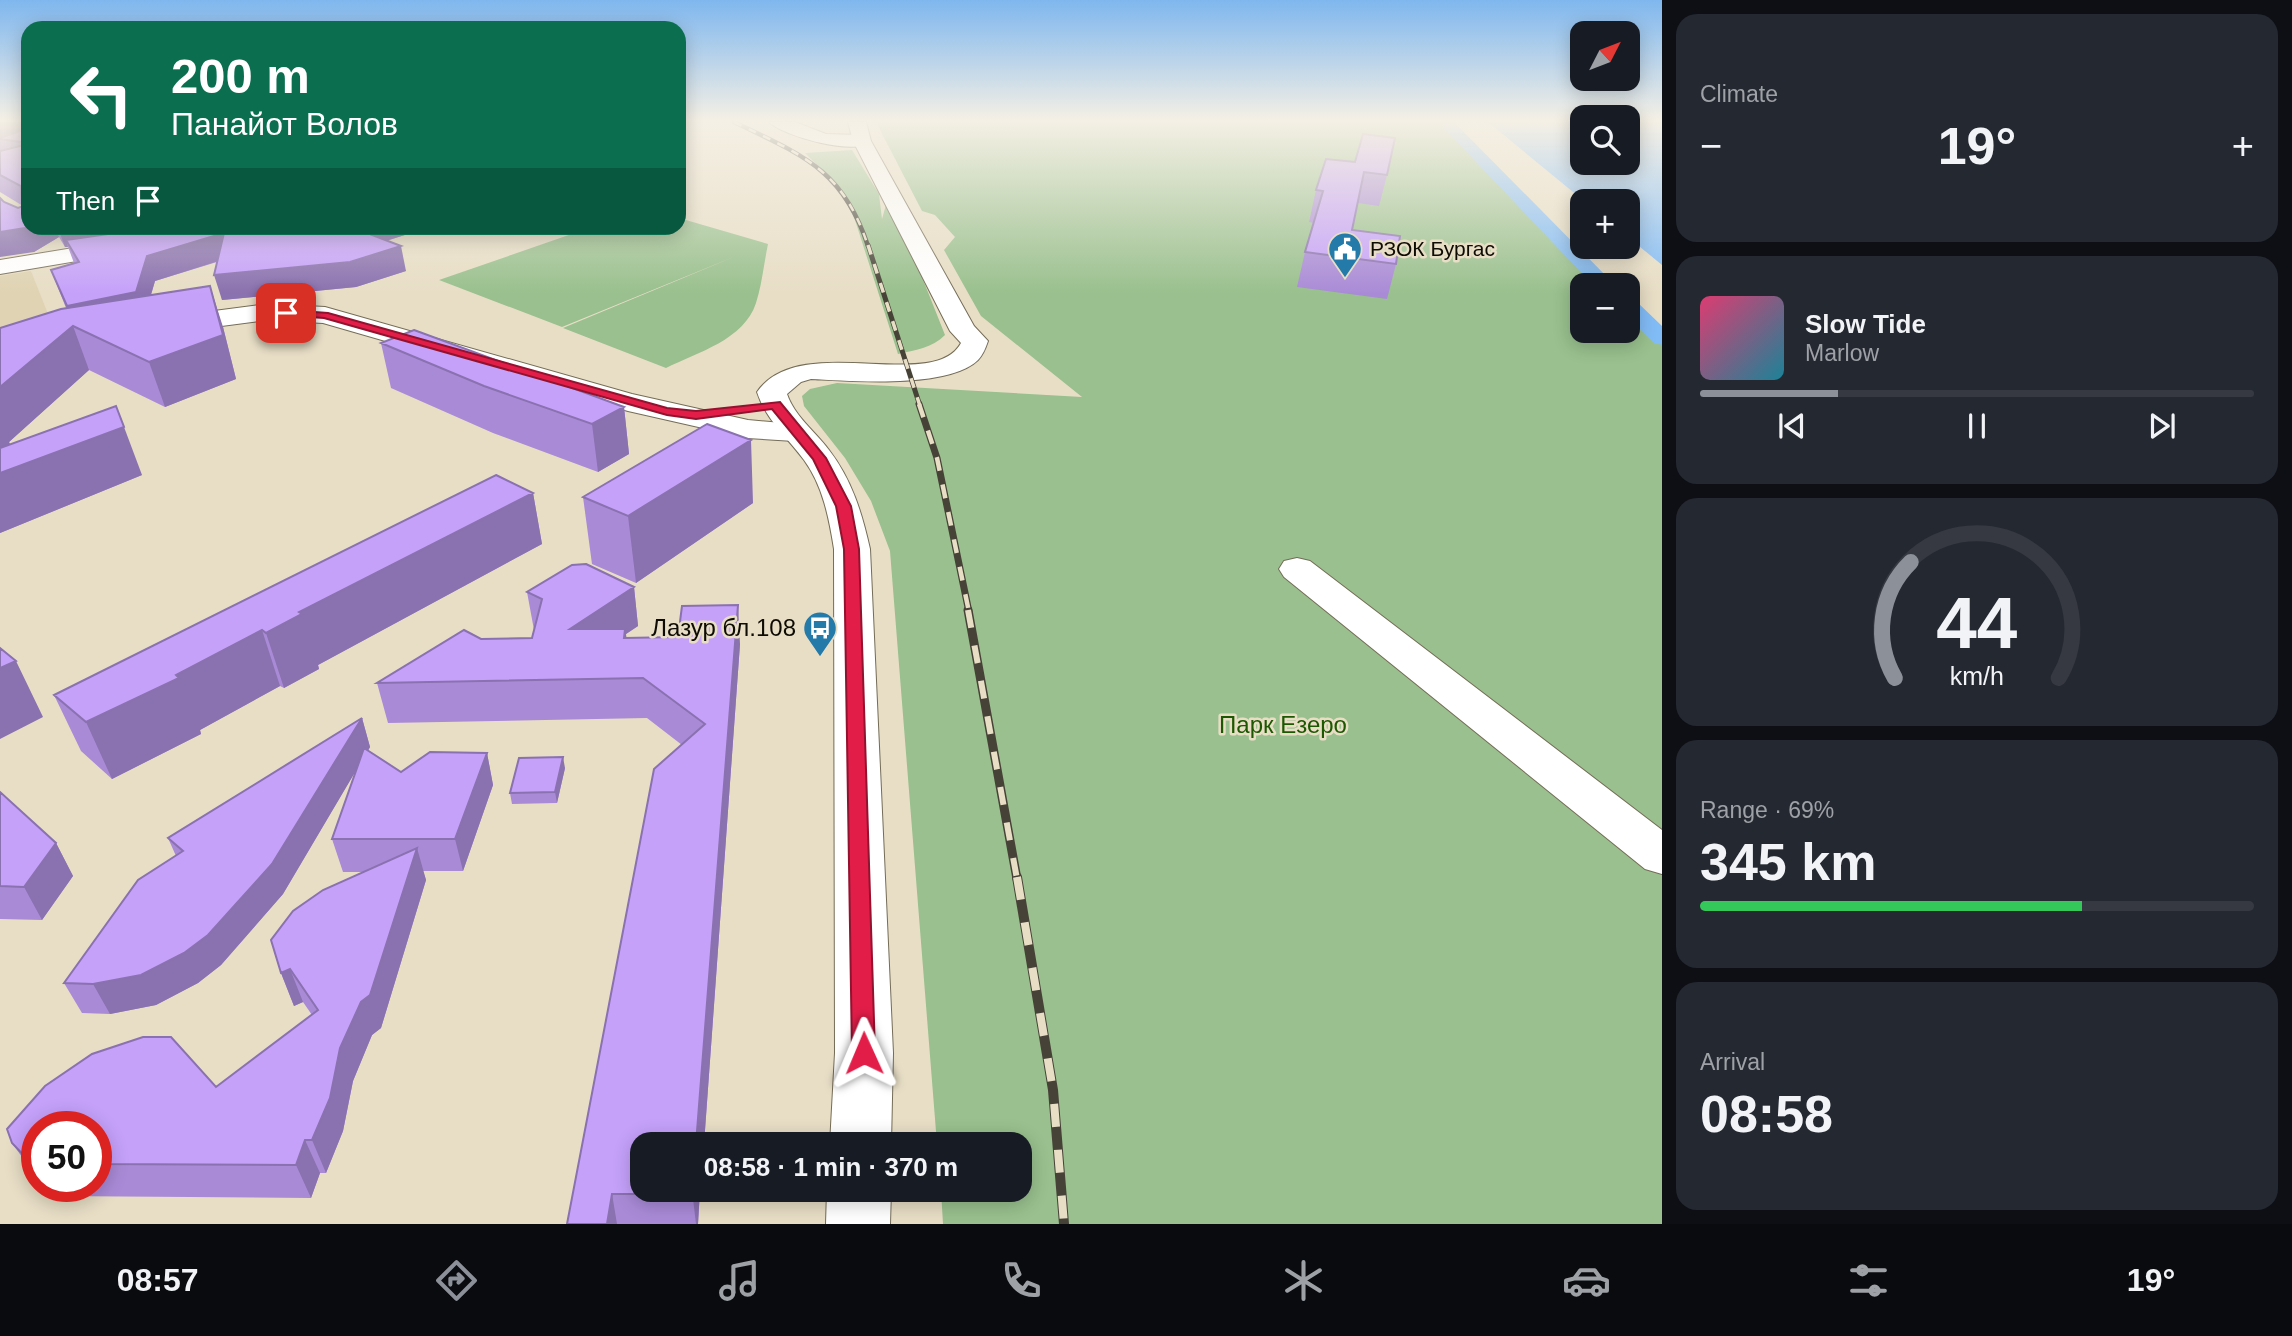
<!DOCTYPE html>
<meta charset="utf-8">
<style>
:root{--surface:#171b24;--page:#242831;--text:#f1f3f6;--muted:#9ea1a6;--line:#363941;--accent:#8c9099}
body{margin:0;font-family:Arial,sans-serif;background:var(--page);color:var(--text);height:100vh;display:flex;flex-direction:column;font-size:26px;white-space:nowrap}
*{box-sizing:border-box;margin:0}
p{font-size:23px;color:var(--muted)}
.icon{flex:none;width:38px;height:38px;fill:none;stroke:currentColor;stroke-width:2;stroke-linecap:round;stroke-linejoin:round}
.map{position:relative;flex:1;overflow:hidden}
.panel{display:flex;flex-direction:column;gap:14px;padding:14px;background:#0d0f14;width:630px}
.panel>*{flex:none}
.guide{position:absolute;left:21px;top:21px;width:665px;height:214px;border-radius:21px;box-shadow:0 4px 18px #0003;background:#0b6e4f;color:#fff;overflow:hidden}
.needle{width:46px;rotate:48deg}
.buttons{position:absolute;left:1570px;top:21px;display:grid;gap:14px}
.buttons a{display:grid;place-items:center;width:70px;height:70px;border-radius:14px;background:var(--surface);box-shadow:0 4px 18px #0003;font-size:35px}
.speed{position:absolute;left:21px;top:1111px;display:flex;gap:14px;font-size:35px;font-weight:700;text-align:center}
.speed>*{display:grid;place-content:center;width:91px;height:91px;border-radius:50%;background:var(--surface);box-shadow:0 4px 18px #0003;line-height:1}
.speed .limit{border:10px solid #d22;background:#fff;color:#111}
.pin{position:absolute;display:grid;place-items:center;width:60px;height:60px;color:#fff;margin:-30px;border-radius:14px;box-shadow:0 4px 10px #0006}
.me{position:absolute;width:77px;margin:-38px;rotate:359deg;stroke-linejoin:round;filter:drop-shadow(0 0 5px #0008)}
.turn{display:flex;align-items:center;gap:24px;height:147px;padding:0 35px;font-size:32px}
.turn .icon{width:91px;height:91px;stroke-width:2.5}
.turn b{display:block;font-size:49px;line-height:60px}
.then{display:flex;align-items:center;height:66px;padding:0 35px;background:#0003;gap:14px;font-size:26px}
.big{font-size:52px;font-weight:800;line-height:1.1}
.panel .tile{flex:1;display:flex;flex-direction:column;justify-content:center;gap:10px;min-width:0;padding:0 24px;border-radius:21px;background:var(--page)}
.panel .dial{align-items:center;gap:0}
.dial svg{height:182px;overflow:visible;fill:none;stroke:var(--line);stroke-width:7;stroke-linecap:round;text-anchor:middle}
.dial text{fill:var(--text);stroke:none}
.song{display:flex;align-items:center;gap:21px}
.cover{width:84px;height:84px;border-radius:10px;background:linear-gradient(135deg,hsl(340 70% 55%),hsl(190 70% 35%))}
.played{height:7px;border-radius:4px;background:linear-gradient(90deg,var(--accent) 25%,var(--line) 25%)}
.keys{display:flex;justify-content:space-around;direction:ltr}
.heat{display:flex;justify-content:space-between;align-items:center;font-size:38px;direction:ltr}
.charge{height:10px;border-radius:5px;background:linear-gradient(90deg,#34c759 69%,var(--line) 0)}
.trip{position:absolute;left:630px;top:1132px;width:402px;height:70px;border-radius:21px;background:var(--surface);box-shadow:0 4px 18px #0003;font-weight:800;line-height:70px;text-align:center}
.menu{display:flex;height:112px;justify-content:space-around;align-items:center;background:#090b0e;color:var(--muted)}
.menu .icon{width:49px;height:49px}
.menu .on{color:var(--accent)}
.menu b{font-size:32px;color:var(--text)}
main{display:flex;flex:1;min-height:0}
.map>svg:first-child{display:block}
</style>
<main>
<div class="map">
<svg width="1662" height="1224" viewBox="0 0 1662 1224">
<rect width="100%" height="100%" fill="#e8dec6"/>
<path fill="#dfd3b3" d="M 31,271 L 50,319 L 0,339 L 0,276 Z"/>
<path fill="#99c08e" d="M 876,122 L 1445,122 L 1608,285 L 1582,285 L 1582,331 L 1628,331 L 1628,305 L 1662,338 L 1662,1224 L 943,1224 L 941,1190 L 1020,1190 L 1020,1144 L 937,1144 L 890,551 L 871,501 L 845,458 L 804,406 L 802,396 L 810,389 L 837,383 L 1082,397 L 981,316 L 944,250 L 955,237 L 935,215 L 922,211 Z
M 852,150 L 879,194 L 882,219 L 889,194 L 945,335 C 932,348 915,350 898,354 L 854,217 L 834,182 L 805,153 Z
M 679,218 L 768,244 C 764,263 762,284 756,303 C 744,340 698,352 666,368 L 563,328 L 736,256 L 562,327 L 439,280 L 589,228 L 679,228 Z"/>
<path fill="#82bcf6" d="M 1488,122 L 1582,122 L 1582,163 L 1628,163 L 1628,122 L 1662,122 L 1662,265 L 1628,237 L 1628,201 L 1584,201 Z"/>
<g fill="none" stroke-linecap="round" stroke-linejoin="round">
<path fill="#82bcf6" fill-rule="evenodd" d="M 1438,122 L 1454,122 L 1615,285 L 1593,285 Z
M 1628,299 L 1636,301 L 1662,326 L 1662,345 L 1654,343 L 1628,318 Z"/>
<g stroke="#756c57" stroke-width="2">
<path id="minor" d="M 769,122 L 795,122 L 826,134 L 862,135 L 871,141 C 857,157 783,136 769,122 Z
M 122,240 L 130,242 L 134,247 L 130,252 L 0,274 L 0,260 Z
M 267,304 L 325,307 L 632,394 L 748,420 L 805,425 L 809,432 L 805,439 L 794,441 L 747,438 L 628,411 L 323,323 L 267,320 L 168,333 L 159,331 L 155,325 L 159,319 L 168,317 Z
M 1297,558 L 1310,561 L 1662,830 L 1662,874 L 1645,869 L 1284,577 L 1279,569 L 1284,561 Z"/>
</g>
<g stroke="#756c57" stroke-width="2">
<path id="major" d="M 848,122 L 866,122 L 871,141 L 974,326 L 988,341 C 986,347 983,355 978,360 C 948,389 851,381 811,379 L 801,382 L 787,394 C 795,417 815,431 829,450 C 852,480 862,513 870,549 L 893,1053 L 891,1144 L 830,1144 L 835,1053 L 834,549 C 829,518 823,486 804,460 C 787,437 766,420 757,392 C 800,330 933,394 961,343 L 950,331 L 853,141 Z
M 827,1190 L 891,1190 L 890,1224 L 826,1224 Z"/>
</g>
<use href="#minor" fill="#fff" fill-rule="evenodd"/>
<use href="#major" fill="#fff" fill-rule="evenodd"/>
<g stroke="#474237" stroke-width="4.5">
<path id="rail-far4" d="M 734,122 C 802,155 843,169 868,246"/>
</g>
<g stroke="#474237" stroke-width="5">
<path id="rail-far3" d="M 868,245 L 920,406"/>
</g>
<g stroke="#474237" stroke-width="7">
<path id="rail-far2" d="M 919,404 L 937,458 L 969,612"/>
</g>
<g stroke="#474237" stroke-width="9">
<path id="rail-far1" d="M 968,610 L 1017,879"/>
</g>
<g stroke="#474237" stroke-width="10">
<path id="rail" d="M 1017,877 L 1053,1090 L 1064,1224"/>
</g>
<use href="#rail-far4" stroke="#e8dec6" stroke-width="2.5" stroke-dasharray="8" stroke-linecap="butt"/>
<use href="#rail-far3" stroke="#e8dec6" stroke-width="3.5" stroke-dasharray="10" stroke-linecap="butt"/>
<use href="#rail-far2" stroke="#e8dec6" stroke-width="4.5" stroke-dasharray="14" stroke-linecap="butt"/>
<use href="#rail-far1" stroke="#e8dec6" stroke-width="6" stroke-dasharray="18" stroke-linecap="butt"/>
<use href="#rail" stroke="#e8dec6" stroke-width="8" stroke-dasharray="23" stroke-linecap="butt"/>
</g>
<path fill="#a98ad7" d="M 0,122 L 28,122 L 28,228 L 427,228 L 386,241 L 406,271 L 356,287 L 222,300 L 217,262 L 155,281 L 151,295 L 223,327 L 236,379 L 165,407 L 89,370 L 9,442 L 10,444 L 142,475 L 0,533 L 0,328 L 66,308 L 51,270 L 74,263 L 68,247 L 65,247 L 59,237 L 34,252 L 4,202 L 18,208 L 23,206 L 0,192 Z
M 1326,159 L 1387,175 L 1379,206 L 1358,203 L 1352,230 L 1396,264 L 1387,299 L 1297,287 L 1305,252 L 1314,223 L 1309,222 L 1316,190 Z
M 529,228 L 553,228 L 542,231 Z
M 381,343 L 624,407 L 629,454 L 598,472 L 493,433 L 391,388 Z
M 533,493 L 542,544 L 318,665 L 319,669 L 284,688 L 280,686 L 200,730 L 201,734 L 112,779 L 81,751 L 54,695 Z
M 583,497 L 753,503 L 636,583 L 592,564 Z
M 634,587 L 638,626 L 626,634 L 626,638 L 740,644 L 704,1144 L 642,1144 L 642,1190 L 700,1190 L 698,1224 L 567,1224 L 682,745 L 647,718 L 388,723 L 377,683 L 481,639 L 532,638 L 534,630 L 527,592 Z
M 362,718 L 370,747 L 368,751 L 401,772 L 430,752 L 487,753 L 493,785 L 463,871 L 423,871 L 426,880 L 381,1028 L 372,1035 L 353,1081 L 343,1131 L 326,1173 L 320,1173 L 311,1198 L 54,1196 L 45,1186 L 96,1186 L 96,1127 L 37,1127 L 37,1178 L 12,1143 L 7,1129 L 45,1086 L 92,1054 L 143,1037 L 171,1037 L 216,1087 L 312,1015 L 303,1002 L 294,1006 L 281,973 L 271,940 L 293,911 L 323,890 L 363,872 L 343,872 L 332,839 L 356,770 L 283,894 L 221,965 L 198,983 L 156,1005 L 110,1014 L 82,1013 L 64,983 L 138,880 L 176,856 L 168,838 Z
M 565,768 L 557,803 L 512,804 L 510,793 Z
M 0,792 L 56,843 L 73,876 L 42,920 L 0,919 Z"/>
<path fill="#8a71af" d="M 0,122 L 23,122 L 27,135 L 0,139 Z
M 28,226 L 28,228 L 55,228 L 59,237 L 34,252 L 0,257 L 0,232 Z
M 58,228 L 189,228 L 66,240 L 68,247 L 65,247 Z
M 351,228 L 427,228 L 357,250 Z
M 541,228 L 553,228 L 542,231 Z
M 224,233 L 231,257 L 155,281 L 144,318 L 75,328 L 67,306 L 147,256 Z
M 401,246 L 406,271 L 356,287 L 222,300 L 214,275 Z
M 210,286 L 223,327 L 236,379 L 165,407 L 149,362 Z
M 73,326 L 89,370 L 9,442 L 12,450 L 0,460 L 0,387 Z
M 624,407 L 629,454 L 598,472 L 592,424 Z
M 124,427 L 142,475 L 0,533 L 0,473 Z
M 751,440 L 753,503 L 636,583 L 628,516 Z
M 533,493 L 542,544 L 318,665 L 319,669 L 284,688 L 266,633 L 299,612 Z
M 634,587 L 638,626 L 626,634 L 630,668 L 570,629 Z
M 738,605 L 740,644 L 704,1144 L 696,1144 Z
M 262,630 L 280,686 L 200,730 L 201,734 L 112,779 L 86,722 Z
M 16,661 L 43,717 L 0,739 L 0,668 Z
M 362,718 L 370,747 L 283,894 L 221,965 L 198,983 L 156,1005 L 110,1014 L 93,984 Z
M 487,753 L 493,785 L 463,871 L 455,839 Z
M 563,757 L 565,768 L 557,803 L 555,792 Z
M 56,843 L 73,876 L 42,920 L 24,887 Z
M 417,848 L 426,880 L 381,1028 L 372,1035 L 353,1081 L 343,1131 L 326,1173 L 312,1140 L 340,1048 Z
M 290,969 L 303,1002 L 294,1006 L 281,973 Z
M 305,1140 L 320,1173 L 311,1198 L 296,1165 Z
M 692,1190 L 700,1190 L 698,1224 L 696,1224 Z
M 612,1194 L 617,1224 L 607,1224 Z"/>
<path fill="#c5a1fa" stroke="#8a71af" stroke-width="2" d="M 23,122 L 28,122 L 28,143 L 0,139 L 0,138 L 23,130 Z
M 1363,134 L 1395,138 L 1387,175 L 1364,172 L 1352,230 L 1400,236 L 1396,264 L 1305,252 L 1323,191 L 1316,190 L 1326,159 L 1355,162 Z
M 28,144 L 28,226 L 25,228 L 0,232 L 0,198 L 4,202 L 18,208 L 26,205 L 22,202 L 21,186 L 0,175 L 0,151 Z
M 150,228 L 354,228 L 401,246 L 350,262 L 214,275 L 224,233 L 147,256 L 136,292 L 67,306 L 51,270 L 79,262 L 66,240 Z
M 210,286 L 223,335 L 149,362 L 73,326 L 0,387 L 0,328 L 61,309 Z
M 414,330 L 624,407 L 592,424 L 484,386 L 381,343 Z
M 116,406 L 124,427 L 0,473 L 0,448 Z
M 707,424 L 751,440 L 628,516 L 583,497 Z
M 496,475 L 533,493 L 299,612 L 302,614 L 266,633 L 262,630 L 176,675 L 179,678 L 86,722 L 54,695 Z
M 586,564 L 634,587 L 570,629 L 625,629 L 624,638 L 678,637 L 682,606 L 738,605 L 696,1144 L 642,1144 L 642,1190 L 692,1190 L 692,1194 L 612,1194 L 607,1224 L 567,1224 L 654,769 L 705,724 L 643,678 L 377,683 L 464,630 L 481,639 L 532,638 L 542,599 L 527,592 L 572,565 Z
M 0,648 L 16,661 L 0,668 Z
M 362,718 L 272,864 L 208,935 L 184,953 L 141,975 L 93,984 L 64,983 L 138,880 L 183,851 L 168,838 Z
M 364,748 L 401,772 L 430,752 L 487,753 L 455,839 L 332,839 Z
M 563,757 L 555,792 L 510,793 L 519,758 Z
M 0,792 L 56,843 L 24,887 L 0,886 Z
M 417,848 L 370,995 L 361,1002 L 340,1048 L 330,1098 L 312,1140 L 305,1140 L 296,1165 L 96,1164 L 96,1127 L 37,1127 L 37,1163 L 31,1163 L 12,1143 L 7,1129 L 45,1086 L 92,1054 L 143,1037 L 171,1037 L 216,1087 L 318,1010 L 290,969 L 281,973 L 271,940 L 293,911 L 323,890 Z"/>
<linearGradient id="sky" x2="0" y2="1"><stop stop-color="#7fb7ee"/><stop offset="0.41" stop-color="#f5f0e5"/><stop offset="1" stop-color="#f5f0e5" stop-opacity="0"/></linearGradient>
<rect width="1662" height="294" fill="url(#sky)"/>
<path fill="#e11d48" stroke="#92132f" stroke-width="2" d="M 286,310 L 328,313 L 667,408 L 696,411 L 780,402 L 826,458 L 851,506 L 859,549 L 875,1053 L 872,1060 L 864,1063 L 855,1060 L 852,1053 L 844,549 L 836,506 L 813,459 L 772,409 L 696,419 L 667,415 L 324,318 L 283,315 L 281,313 Z"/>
<defs>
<g id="civic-pin" transform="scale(1.75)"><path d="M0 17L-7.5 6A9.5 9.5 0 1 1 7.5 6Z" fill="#247aa9" stroke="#e8dec6"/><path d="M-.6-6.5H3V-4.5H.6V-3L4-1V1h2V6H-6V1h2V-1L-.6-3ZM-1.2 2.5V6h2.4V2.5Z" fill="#fff"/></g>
<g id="bus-pin" transform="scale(1.75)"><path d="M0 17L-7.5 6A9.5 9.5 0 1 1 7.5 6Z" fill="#247aa9" stroke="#e8dec6"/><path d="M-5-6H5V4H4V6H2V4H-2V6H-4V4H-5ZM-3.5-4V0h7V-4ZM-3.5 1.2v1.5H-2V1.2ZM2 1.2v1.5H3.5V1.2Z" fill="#fff"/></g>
</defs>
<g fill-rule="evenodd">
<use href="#civic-pin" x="1345" y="249"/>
<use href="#bus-pin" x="820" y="628"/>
</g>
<g text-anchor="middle" stroke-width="5" stroke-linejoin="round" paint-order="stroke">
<g font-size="21" fill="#0e0b04" stroke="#e8dec6" text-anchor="start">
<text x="1370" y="256">РЗОК Бургас</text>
</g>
<g font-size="24" fill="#0e0b04" stroke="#e8dec6" text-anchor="end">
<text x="796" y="636">Лазур бл.108</text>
</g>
<g font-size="24" fill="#1b5801" stroke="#e8dec6">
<text x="1283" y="733">Парк Езеро</text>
</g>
</g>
</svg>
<div class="buttons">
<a><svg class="needle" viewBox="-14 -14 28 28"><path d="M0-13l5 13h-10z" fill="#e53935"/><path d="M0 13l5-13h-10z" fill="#9ea1a6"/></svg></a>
<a><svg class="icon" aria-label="search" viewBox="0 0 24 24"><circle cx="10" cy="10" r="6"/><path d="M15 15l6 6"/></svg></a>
<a>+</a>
<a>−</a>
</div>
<div class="speed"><div class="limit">50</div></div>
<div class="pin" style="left:286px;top:313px;background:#d93025"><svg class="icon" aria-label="arrive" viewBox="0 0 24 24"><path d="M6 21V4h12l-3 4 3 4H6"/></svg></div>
<svg class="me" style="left:864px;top:1053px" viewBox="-20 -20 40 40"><path d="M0-17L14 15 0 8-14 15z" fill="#e11d48" stroke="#fff" stroke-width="4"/></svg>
<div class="trip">08:58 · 1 min · 370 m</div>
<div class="guide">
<div class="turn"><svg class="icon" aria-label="left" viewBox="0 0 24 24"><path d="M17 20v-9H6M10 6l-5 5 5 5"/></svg><div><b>200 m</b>Панайот Волов</div></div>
<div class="then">Then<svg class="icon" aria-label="arrive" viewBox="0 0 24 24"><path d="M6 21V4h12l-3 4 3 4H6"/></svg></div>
</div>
</div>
<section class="panel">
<div class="tile"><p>Climate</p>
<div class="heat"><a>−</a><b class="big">19°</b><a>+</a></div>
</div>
<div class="tile">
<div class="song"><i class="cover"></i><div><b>Slow Tide</b><p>Marlow</p></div></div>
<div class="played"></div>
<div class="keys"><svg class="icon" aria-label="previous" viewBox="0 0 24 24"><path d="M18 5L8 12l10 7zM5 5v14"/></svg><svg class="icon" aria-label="pause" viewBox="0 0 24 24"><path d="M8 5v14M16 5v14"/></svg><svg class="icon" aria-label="next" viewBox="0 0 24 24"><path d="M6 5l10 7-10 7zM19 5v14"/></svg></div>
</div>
<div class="tile dial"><svg viewBox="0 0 100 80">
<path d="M14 69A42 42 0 1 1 86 69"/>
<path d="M14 69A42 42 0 0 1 21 18" stroke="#8c9099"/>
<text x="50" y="56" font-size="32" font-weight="700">44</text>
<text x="50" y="72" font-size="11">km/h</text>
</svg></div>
<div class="tile"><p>Range · 69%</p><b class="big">345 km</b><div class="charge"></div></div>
<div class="tile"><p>Arrival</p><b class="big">08:58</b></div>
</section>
</main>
<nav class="menu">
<b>08:57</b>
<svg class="icon on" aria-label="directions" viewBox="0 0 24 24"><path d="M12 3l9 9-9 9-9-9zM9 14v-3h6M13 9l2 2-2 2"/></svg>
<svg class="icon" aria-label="music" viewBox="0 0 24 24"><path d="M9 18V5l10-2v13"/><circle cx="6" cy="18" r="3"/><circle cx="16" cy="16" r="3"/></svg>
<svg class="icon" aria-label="phone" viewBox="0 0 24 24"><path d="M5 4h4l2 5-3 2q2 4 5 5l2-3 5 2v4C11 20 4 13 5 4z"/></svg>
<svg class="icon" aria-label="climate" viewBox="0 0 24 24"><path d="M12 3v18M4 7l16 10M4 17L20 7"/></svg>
<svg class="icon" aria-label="car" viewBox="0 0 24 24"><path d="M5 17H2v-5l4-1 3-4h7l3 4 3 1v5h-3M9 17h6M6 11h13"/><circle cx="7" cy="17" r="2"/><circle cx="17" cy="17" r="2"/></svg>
<svg class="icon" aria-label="filters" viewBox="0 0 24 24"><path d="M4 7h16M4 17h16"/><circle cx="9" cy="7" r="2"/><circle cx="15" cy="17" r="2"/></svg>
<b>19°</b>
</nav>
